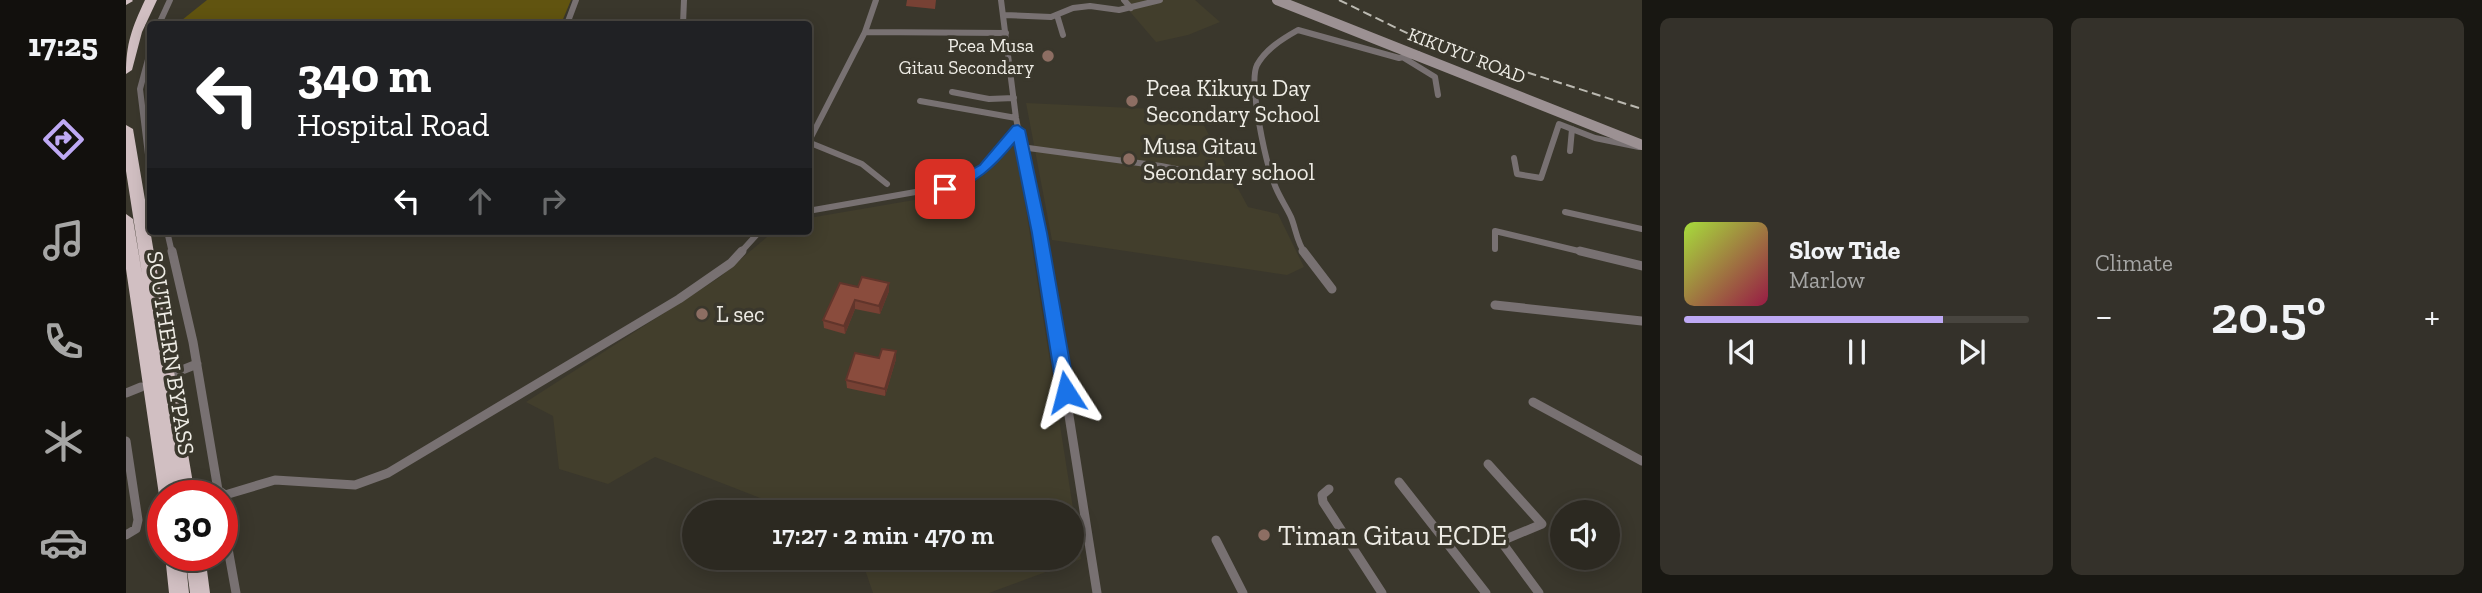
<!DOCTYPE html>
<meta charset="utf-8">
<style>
:root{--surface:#2c2921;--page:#34312a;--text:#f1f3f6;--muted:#a6a6a5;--line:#48453f;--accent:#bea9f4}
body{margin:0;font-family:"Zilla Slab",serif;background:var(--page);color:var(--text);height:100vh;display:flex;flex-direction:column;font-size:26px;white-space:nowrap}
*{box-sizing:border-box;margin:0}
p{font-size:23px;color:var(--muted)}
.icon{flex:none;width:38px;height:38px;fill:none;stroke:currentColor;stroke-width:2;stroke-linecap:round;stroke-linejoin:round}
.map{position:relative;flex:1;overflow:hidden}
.drawer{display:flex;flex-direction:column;gap:18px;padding:18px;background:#181712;width:840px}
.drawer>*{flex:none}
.hud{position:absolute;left:21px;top:21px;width:665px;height:214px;border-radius:7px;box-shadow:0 4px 18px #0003,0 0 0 2px var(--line);background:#202124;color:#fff;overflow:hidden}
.tools{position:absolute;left:1424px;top:500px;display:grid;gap:14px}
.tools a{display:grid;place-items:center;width:70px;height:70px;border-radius:50%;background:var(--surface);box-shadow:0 4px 18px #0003,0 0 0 2px var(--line);font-size:35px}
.speed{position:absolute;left:21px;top:480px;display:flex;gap:14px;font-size:35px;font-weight:700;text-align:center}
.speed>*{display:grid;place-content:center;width:91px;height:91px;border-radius:50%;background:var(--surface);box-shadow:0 4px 18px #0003,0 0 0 2px var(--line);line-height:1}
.speed .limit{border:10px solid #d22;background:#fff;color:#111}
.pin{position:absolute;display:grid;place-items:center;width:60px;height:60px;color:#fff;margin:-30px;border-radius:14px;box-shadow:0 4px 10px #0006}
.me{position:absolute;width:77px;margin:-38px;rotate:351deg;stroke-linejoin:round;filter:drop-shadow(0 0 5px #0008)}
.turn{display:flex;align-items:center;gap:24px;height:147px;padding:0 35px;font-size:32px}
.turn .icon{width:91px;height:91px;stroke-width:2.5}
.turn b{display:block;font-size:49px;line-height:60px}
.lanes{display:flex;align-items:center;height:66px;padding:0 35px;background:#0003;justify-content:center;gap:35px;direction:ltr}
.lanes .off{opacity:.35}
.big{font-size:52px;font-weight:600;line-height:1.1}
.drawer .card{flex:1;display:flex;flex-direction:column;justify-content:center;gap:10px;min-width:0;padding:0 24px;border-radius:10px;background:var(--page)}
.song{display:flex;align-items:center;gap:21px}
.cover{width:84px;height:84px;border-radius:10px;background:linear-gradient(135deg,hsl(80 70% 55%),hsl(340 70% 35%))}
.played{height:7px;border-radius:4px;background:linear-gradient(90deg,var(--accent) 75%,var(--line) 75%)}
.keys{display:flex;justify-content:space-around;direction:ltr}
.heat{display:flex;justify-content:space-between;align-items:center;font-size:38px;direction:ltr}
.drawer .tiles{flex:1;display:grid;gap:18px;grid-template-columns:repeat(2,1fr)}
.trip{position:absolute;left:556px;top:500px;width:402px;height:70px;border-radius:35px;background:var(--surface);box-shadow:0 4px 18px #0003,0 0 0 2px var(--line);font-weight:600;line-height:70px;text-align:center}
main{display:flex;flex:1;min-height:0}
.tab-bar{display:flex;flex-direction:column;width:126px;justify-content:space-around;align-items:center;background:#12100d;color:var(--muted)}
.tab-bar .icon{width:49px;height:49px}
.tab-bar .active{color:var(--accent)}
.tab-bar b{font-size:32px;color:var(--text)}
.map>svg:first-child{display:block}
</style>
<main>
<nav class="tab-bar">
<b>17:25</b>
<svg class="icon active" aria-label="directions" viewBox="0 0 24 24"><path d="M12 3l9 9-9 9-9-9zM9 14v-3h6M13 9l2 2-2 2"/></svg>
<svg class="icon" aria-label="music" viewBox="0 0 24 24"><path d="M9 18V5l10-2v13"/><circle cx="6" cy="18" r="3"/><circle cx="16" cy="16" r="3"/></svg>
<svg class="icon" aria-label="phone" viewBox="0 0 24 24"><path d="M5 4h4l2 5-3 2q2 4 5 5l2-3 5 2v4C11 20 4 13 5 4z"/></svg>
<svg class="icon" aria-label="climate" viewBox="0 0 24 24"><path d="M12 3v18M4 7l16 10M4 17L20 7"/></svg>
<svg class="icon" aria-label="car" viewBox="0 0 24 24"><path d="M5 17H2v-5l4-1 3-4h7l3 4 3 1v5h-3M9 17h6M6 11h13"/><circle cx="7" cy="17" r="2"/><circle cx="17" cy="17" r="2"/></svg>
</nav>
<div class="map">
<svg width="1516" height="593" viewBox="0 0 1516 593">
<rect width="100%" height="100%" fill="#3a372c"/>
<path fill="#423e2c" d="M 994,0 L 1069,0 L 1094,22 L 1062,35 L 1030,42 Z
M 900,103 L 1070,111 L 1122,207 L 1152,214 L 1178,267 L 1161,275 L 926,240 Z
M 889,139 L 955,559 L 863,593 L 747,593 L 735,558 L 947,558 L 947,513 L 673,513 L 529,457 L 482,484 L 433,469 L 427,416 L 400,402 L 594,277 L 648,231 L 682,231 L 683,218 L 794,199 L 848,183 Z"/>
<path fill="#615410" d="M 81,0 L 445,0 L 435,24 L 101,24 L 56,20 Z"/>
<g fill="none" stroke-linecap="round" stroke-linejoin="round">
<path stroke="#787172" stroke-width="6" d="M 875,0 L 890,118 L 917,253
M 998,0 L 1005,8
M 878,15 L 925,17 L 947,8 L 964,6 L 993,10 L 1034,0
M 931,15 L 937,35
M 33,24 L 44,0
M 441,24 L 450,0
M 557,24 L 558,0
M 739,32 L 880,33
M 24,52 L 14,89 L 24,171
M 1278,58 L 1309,77 L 1312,95
M 826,92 L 863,99 L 888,98
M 794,101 L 890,118
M 682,142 L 736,164 L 761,184
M 682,143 L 739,32 L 750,0
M 895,147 L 1035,166 L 1090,177
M 1444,151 L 1446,129
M 1388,158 L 1391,174 L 1415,178 L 1433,124 L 1469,138 L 1513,147
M 682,211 L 829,185 L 859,168 L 892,129
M 1439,212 L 1516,229
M 41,231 L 46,253
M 1369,249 L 1369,231 L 1461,253
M 614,253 L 634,231
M 1179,253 C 1171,243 1170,229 1165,217 C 1160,206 1152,195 1148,183 C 1140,163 1122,83 1131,65 C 1140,49 1156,39 1172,30 L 1273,58 L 1292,54"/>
<path stroke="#787172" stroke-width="9" d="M 46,251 L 67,342 L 92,490 L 99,495 L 149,480 L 229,485 L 262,473 L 553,299 L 605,263 L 616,251
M 917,251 L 971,593
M 1177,251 L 1206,289
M 1454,251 L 1516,266
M 1369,305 L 1516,321
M 51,372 L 71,364
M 0,393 L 15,387
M 1407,402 L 1516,461
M 0,441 L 12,520 L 10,529 L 0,535
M 1362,464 L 1416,524 L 1380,539 L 1377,544 L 1413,593
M 1273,482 L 1360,593
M 1203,489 L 1196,495 L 1197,502 L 1256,593
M 96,515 L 110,593
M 1090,540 L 1117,593"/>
<path stroke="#9c9193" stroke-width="10" d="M 1151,0 L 1516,145"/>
<path fill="#d1bfc2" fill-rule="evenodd" d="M 0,0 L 6,0 L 7,1 L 0,5 Z
M 19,0 L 31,0 L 16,32 L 6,70 L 0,74 C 0,43 6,28 19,0 Z
M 0,125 L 7,129 L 69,495 L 37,495 L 37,502 L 33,495 L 0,269 L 0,214 L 7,219 L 16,274 L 0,171 Z
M 39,555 L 59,555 L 63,593 L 43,593 Z
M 59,555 L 79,555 L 84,593 L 64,593 Z"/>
<path stroke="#bbb9b1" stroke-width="2" stroke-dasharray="9 4.5" stroke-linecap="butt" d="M 1213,0 L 1287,36 L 1516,109"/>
</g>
<path fill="#774134" d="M 781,0 L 810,0 L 809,9 L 780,6 Z
M 732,287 L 763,291 L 754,314 L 729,309 L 719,334 L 698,328 L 697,320 Z
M 770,351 L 770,359 L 759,396 L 721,388 L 720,380 L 753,358 Z"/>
<path fill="#61352b" d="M 763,283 L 763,291 L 754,314 L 753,306 Z
M 729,300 L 729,309 L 719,334 L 718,326 Z
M 770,351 L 770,359 L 759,396 L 759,389 Z"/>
<path fill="#8a4c3d" stroke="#61352b" stroke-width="2" d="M 736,277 L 763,283 L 753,306 L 729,300 L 718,326 L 697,320 L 714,283 L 732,287 Z
M 756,349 L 770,351 L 759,389 L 720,380 L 729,353 L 753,358 Z"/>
<path fill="#1a73e8" stroke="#114b97" stroke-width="2" d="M 892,125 L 899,130 L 921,233 L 949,392 L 946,397 L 940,399 L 934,397 L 931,392 L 906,233 L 888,143 C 868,167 850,184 819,194 L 812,189 L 854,165 L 887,126 Z"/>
<g fill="#8d6e63" stroke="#3a372c" stroke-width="2.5">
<circle cx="922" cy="56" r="7"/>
<circle cx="1006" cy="101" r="7"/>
<circle cx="1003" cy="159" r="7"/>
<circle cx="576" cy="314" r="7"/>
<circle cx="1138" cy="535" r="7"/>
</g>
<g text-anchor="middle" stroke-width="7" stroke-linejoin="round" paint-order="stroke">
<g font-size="19" fill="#eeece5" stroke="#3a372c" text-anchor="end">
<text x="908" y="52">Pcea Musa<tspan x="908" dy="22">Gitau Secondary</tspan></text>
</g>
<g font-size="19" fill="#eeece5" stroke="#3a372c">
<text transform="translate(1341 55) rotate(21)" y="7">KIKUYU ROAD</text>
</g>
<g font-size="23" fill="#eeece5" stroke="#3a372c" text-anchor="start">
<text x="1020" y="96">Pcea Kikuyu Day<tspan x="1020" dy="26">Secondary School</tspan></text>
<text x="1017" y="154">Musa Gitau<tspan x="1017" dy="26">Secondary school</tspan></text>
<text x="590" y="322">L sec</text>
</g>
<g font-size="23" fill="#eeece5" stroke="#3a372c">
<text transform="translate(45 353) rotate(81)" y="8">SOUTHERN BYPASS</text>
</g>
<g font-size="28" fill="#eeece5" stroke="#3a372c" text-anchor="start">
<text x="1152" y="545">Timan Gitau ECDE</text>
</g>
</g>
</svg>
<div class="tools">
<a><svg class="icon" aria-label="sound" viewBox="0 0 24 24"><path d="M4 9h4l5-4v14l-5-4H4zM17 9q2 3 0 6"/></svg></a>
</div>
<div class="speed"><div class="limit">30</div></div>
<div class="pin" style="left:819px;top:189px;background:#d93025"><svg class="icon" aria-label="arrive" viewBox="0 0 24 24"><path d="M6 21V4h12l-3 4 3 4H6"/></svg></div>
<svg class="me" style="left:940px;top:392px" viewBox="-20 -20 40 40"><path d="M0-17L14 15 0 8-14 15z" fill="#1a73e8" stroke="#fff" stroke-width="4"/></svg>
<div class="trip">17:27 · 2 min · 470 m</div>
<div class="hud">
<div class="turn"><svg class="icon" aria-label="left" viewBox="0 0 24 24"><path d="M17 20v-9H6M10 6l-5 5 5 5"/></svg><div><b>340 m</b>Hospital Road</div></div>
<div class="lanes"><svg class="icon" aria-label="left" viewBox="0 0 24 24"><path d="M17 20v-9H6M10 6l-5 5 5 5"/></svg><svg class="icon off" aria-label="ahead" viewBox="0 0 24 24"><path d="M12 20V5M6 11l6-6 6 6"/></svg><svg class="icon off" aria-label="right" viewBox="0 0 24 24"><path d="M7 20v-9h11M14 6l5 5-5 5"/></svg></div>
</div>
</div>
<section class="drawer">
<div class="tiles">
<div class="card">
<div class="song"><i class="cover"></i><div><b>Slow Tide</b><p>Marlow</p></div></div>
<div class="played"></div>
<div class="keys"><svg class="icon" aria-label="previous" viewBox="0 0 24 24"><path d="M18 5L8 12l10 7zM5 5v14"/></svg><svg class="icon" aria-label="pause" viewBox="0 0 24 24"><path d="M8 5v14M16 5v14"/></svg><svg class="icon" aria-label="next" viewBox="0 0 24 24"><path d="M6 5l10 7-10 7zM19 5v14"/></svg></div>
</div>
<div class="card"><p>Climate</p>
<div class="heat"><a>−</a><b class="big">20.5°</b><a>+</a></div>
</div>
</div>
</section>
</main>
